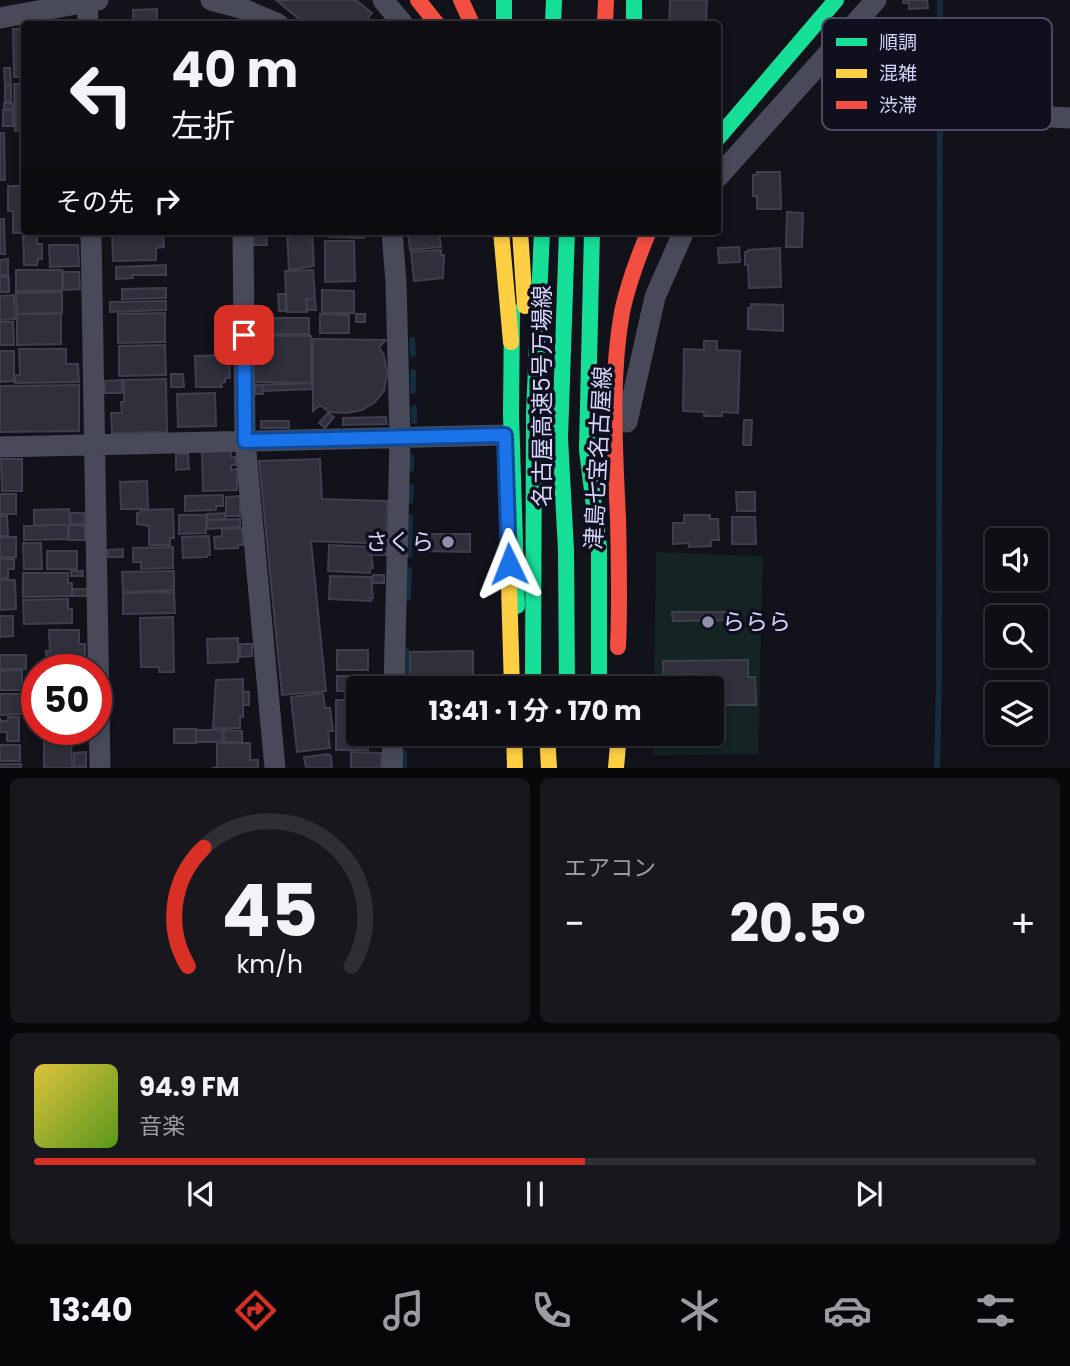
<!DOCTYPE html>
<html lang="ja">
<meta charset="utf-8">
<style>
:root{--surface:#0e0e14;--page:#17171d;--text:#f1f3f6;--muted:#9b9ca0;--line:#2e2e34;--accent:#d93025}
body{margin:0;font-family:Poppins,"Noto Sans JP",sans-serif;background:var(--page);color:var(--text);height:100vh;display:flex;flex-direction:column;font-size:26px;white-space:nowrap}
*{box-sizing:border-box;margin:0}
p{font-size:23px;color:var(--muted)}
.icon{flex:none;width:38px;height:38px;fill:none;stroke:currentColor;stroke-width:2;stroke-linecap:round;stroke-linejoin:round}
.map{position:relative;height:768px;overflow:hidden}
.side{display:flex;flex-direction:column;gap:10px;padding:10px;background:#08080b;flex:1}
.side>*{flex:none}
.banner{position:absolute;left:21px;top:21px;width:700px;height:214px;border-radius:7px;box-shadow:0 4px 10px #0003,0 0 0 2px var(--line);background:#0e0e14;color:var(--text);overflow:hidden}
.buttons{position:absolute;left:985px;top:528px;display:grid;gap:14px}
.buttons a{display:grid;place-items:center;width:63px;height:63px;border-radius:7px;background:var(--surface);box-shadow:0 4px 10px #0003,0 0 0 2px var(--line);font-size:35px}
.speed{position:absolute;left:21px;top:654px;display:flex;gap:14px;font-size:35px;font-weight:700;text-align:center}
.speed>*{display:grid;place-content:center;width:91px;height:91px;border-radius:50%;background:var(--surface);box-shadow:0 4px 10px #0003,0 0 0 2px var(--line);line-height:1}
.speed .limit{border:10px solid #d22;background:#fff;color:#111}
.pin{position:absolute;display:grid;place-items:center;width:60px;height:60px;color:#fff;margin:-30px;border-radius:14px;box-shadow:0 4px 10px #0006}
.me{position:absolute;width:77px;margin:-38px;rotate:358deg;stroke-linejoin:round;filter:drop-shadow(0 0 5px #0008)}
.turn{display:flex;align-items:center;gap:24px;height:147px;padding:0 35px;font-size:32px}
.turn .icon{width:91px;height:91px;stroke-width:2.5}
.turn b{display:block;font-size:49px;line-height:60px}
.then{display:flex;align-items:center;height:66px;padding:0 35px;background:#0003;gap:14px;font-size:26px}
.big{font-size:52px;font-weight:700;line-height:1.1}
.side .tile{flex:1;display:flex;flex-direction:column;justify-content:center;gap:10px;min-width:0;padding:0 24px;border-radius:10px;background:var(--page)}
.side .dial{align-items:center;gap:0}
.dial svg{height:182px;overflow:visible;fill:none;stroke:var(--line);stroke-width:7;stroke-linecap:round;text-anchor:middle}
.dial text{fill:var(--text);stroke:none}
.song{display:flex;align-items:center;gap:21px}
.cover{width:84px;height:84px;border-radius:10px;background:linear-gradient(135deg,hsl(50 70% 55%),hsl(90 70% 35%))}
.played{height:7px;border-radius:4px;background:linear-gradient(90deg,var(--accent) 55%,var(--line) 55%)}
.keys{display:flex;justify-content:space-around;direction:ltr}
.heat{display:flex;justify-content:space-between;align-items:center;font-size:38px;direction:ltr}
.side .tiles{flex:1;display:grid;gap:10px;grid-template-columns:1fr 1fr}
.tile:last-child{grid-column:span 2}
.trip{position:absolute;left:346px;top:676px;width:378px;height:70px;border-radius:7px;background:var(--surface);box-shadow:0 4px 10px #0003,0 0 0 2px var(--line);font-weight:700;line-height:70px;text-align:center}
.dock{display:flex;height:112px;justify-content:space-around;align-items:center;background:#060608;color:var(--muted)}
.dock .icon{width:49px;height:49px}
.dock .active{color:var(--accent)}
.dock b{font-size:32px;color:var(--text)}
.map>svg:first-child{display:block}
</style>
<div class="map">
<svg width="1070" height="768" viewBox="0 0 1070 768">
<rect width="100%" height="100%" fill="#12121a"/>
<path fill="#132422" d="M 656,552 L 763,556 L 758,754 L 653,755 L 653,733 L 712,733 L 712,688 L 654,688 Z"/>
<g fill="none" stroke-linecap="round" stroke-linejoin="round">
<path stroke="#152b3e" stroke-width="6" d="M 412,340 L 413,354
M 413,372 L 413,391
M 414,408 L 414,421
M 411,469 L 411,457
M 410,501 L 411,487
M 409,555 L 410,517
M 408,598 L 409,570
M 406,688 L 406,650
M 404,768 L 404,753
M 937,768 L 939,680 L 940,0"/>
</g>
<path fill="#30303d" stroke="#3e3f4d" stroke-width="2" d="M 276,0 L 356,0 L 372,13 L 368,18 L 376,24 L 305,24 Z
M 670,0 L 707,0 L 706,24 L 669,24 Z
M 903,0 L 927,0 L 928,8 L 909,9 L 909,3 L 903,3 Z
M 157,9 L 157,24 L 133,24 L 133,10 Z
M 13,29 L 24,29 L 24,77 L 14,77 Z
M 4,68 L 10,68 L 11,85 L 5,85 Z
M 14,84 L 24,84 L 24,130 L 15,131 Z
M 5,86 L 11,86 L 11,102 L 5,102 Z
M 4,103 L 12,103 L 13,109 L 4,109 Z
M 3,110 L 13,110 L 13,126 L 3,126 Z
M 0,133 L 4,133 L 5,180 L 0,180 Z
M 757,172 L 780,172 L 781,209 L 757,209 L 757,196 L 753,196 L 753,175 L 757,175 Z
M 8,186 L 24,186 L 24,231 L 65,232 L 13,233 L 13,211 L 8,211 Z
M 787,212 L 803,213 L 802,247 L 786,247 Z
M 0,219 L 4,219 L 5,254 L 0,254 Z
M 112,231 L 163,231 L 164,247 L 156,248 L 156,260 L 113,261 Z
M 252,231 L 266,231 L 267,245 L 252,245 Z
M 287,231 L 312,231 L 314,266 L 289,270 Z
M 330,231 L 365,231 L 364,238 L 329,237 Z
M 408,231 L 439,231 L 441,247 L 410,250 Z
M 23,236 L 37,236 L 37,244 L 42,244 L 42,259 L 38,259 L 37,265 L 24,265 Z
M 325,241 L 354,241 L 355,281 L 325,282 Z
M 49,245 L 78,245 L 79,266 L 50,267 Z
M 739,247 L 740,262 L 719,263 L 718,248 Z
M 780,248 L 781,287 L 749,288 L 748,265 L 745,265 L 745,252 L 748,252 L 748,250 Z
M 441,250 L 441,255 L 444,255 L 443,278 L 414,281 L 411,252 Z
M 8,259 L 8,275 L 0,275 L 0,260 Z
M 166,265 L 166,275 L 132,275 L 133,278 L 116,279 L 116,267 Z
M 16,270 L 62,270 L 62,290 L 16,291 Z
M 313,270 L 315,299 L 306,299 L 307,312 L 287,312 L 285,271 Z
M 63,272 L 79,272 L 80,289 L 63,290 Z
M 0,277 L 9,277 L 9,292 L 0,292 Z
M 166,288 L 166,298 L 122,299 L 122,289 Z
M 322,290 L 354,291 L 354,313 L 322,313 Z
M 62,292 L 62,313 L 17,314 L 16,293 Z
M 278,294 L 285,294 L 286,311 L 279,311 Z
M 14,295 L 15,319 L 0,320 L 0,296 Z
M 315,299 L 316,310 L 307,310 L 307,300 Z
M 166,301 L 166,310 L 110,312 L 110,302 Z
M 751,304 L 783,305 L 783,331 L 748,329 L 748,308 L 751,308 Z
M 165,313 L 165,342 L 118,343 L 118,314 Z
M 17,314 L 61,314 L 61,344 L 17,345 Z
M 320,314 L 349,315 L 349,333 L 320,333 Z
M 356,314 L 365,314 L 365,322 L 356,322 Z
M 255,318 L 309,318 L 309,334 L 255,334 Z
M 0,322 L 13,322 L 14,345 L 0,345 Z
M 254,336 L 311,336 L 311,383 L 254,382 Z
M 313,339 L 386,340 L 379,347 L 384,355 L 387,374 L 384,391 L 375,402 L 362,410 L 347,413 L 329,412 L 320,405 L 313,411 Z
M 704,341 L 717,341 L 717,350 L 740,351 L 738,413 L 722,412 L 722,416 L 704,416 L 704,412 L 683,411 L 684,349 L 704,350 Z
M 165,345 L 166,375 L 119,376 L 119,346 Z
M 19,349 L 66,349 L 66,364 L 78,364 L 79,382 L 15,383 L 15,375 L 20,375 Z
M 0,351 L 14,351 L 14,381 L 0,382 Z
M 229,355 L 230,378 L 225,378 L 225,382 L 221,383 L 222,387 L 196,387 L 195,356 Z
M 171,374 L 183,374 L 184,387 L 171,387 Z
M 166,379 L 167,432 L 112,433 L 111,413 L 122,413 L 121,402 L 124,402 L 124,380 Z
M 122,380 L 122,393 L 105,393 L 105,381 Z
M 312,383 L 312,389 L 264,391 L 263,385 Z
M 79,385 L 79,431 L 0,432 L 0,386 Z
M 255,385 L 262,385 L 263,394 L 255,394 Z
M 215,393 L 216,426 L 178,427 L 177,394 Z
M 328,413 L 334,417 L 325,428 L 319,423 Z
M 386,417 L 387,424 L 343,425 L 343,418 Z
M 744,420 L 752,420 L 751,445 L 743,445 Z
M 261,421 L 289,421 L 289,428 L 261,428 Z
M 231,450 L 231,457 L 235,457 L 236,465 L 231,465 L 231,470 L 237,469 L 237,490 L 203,491 L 202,451 Z
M 176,454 L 188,454 L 189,469 L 176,470 Z
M 1,459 L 22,459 L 22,491 L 2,491 Z
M 320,459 L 322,499 L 387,501 L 386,544 L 311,541 L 326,691 L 282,695 L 259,461 Z
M 147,481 L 148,509 L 121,509 L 120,482 Z
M 736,492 L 755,492 L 755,511 L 737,511 Z
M 0,494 L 16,494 L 16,514 L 0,514 Z
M 223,495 L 223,506 L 216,506 L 216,510 L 185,511 L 185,496 Z
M 240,496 L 240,516 L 226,516 L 226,497 Z
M 69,509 L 70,525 L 34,525 L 34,510 Z
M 173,509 L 174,538 L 170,538 L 170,545 L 149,545 L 149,526 L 137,524 L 137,513 L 141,512 L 141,510 Z
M 70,513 L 84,513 L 84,524 L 71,524 Z
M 225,513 L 225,519 L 207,520 L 207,514 Z
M 179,515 L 206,515 L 206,533 L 179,534 Z
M 684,515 L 710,515 L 710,519 L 718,519 L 719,540 L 711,540 L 711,546 L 689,547 L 689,543 L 673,544 L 673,523 L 684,523 Z
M 0,516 L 7,516 L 8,536 L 0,536 Z
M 732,517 L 755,517 L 756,544 L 732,544 Z
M 240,519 L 240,527 L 207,529 L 207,520 Z
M 68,525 L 68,539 L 24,540 L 24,526 Z
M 85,525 L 85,540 L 69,540 L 69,526 Z
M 242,528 L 243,545 L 238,545 L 238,548 L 215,549 L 214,537 L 222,536 L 222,529 Z
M 424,534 L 470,534 L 470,552 L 424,551 Z
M 209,536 L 210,555 L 207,555 L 207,557 L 183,558 L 182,537 Z
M 0,537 L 16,537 L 16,557 L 0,557 Z
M 23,543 L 41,543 L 42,569 L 24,569 Z
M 329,545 L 370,547 L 373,568 L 370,568 L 370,573 L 328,571 Z
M 173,547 L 173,568 L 141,569 L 141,562 L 133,562 L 133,548 Z
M 373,547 L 386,548 L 386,555 L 373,555 Z
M 123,549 L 123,557 L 108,557 L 108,550 Z
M 47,551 L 77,551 L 77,569 L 47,569 Z
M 0,559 L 14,559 L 14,569 L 8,569 L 8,578 L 0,578 Z
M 71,571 L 83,571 L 83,576 L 71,576 Z
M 174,571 L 174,590 L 123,592 L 122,572 Z
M 23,573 L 68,573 L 68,583 L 72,583 L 72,596 L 23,597 Z
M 373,575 L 384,575 L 384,583 L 373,583 Z
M 330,576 L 371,577 L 373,598 L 370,598 L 371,601 L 329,599 Z
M 0,580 L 15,580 L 16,609 L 0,610 Z
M 73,589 L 87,589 L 87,596 L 73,596 Z
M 174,592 L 175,613 L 123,614 L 123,593 Z
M 68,599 L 68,609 L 72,609 L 72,623 L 24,624 L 23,600 Z
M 672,612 L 739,612 L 739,620 L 673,621 Z
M 0,616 L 13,616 L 13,636 L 0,637 Z
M 173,617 L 174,672 L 159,672 L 159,667 L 141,667 L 140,618 Z
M 49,630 L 79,630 L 79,644 L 85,644 L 85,656 L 78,656 L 78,664 L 47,664 L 46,651 L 50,651 Z
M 238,638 L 238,662 L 208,663 L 207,639 Z
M 240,644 L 252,644 L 252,656 L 240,657 Z
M 337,650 L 368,650 L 368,670 L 337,670 Z
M 473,651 L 473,680 L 466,688 L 410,688 L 410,652 Z
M 0,655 L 26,655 L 26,669 L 0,669 Z
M 748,660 L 748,677 L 755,677 L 756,705 L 712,705 L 712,688 L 700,688 L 700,674 L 663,675 L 663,661 Z
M 22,670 L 22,690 L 0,690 L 0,671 Z
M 31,671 L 37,671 L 37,724 L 31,725 Z
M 337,676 L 368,676 L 368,688 L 359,688 L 359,697 L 348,697 L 348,691 L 337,691 Z
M 698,676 L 699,688 L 664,688 L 663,677 Z
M 243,679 L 243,717 L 240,716 L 240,728 L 213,728 L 216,680 Z
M 243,692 L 249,692 L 249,705 L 243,705 Z
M 323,693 L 325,708 L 330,708 L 333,731 L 328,731 L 330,748 L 297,752 L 291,697 Z
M 0,694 L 22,694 L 22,714 L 0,715 Z
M 336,700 L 359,700 L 359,733 L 368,733 L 368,750 L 336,750 Z
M 8,717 L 19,717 L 19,741 L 7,741 L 7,732 L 0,732 L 0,718 L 1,721 L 8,721 Z
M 174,729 L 196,729 L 196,743 L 174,743 Z
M 196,730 L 222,730 L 222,742 L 196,742 Z
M 224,730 L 242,731 L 242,742 L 224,742 Z
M 44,731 L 71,731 L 72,768 L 44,768 Z
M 419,733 L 474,733 L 474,747 L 419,746 Z
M 217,743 L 250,743 L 250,760 L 258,760 L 258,768 L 212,768 L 217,767 Z
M 0,745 L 20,745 L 20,761 L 0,761 Z
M 86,752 L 86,767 L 74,767 L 74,753 Z
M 351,752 L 381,753 L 381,768 L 351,768 Z
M 328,754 L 331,756 L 332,768 L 306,768 L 304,757 Z
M 0,764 L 21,764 L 21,768 L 0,768 Z"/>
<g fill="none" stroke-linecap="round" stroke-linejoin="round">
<path stroke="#484a5a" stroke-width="21" d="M 87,0 L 88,24
M 211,0 L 241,8 L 278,24
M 383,0 L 403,24
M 0,18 L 98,0
M 944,111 L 1070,118
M 718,177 L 876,0
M 91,231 L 100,768
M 243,231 L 245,441 L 275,768
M 392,231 L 396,283 L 400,438 L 394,688
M 627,422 L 655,297 L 684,231
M 0,447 L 505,435
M 392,768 L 393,733"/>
<path stroke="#16e098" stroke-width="16" d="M 504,0 L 504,24
M 634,0 L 634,24
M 553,24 L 554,0
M 718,138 L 836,0
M 567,231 L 560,438 L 566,550 L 567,688
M 592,231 L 587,450 L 599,547 L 599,688
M 512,311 L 511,414 L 517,606"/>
<path stroke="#ffcf43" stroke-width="16" d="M 520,231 L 525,306
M 509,586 L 512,688
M 514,733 L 515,768
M 547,733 L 549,768
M 616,768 L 619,733"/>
<path stroke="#f24e42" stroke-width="16" d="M 418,0 L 437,24
M 461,0 L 472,24
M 605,24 L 606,0"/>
<path stroke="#16e098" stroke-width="16" d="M 533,688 L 534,413 L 542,231"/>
<path stroke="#ffcf43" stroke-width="16" d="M 501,231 L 511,342"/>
<path stroke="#f24e42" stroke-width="16" d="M 618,647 C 620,604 619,562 618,519 C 615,450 610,380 622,312 C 628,284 638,257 649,231"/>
</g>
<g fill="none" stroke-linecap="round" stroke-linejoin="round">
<g stroke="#114b97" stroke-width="18">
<path id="route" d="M 244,335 L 245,441 L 505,435 L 509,564"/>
</g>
<use href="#route" stroke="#1a73e8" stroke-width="12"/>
</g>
<g fill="#8f90ab" stroke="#0f0f1e" stroke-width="2.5">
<circle cx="448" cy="542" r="7"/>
<circle cx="708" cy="622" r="7"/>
</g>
<g text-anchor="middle" stroke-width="7" stroke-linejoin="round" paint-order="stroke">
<g font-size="23" fill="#d2d4f9" stroke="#0f0f1e">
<text transform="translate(542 396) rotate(-90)" y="8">名古屋高速5号万場線</text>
<text transform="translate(598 458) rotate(-87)" y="8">津島七宝名古屋線</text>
</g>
<g font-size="23" fill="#d2d4f9" stroke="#0f0f1e" text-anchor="end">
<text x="434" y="550">さくら</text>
<text x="722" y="630" text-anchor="start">ららら</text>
</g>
</g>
<rect x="822" y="18" width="230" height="112" rx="10" fill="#0f0f1e" stroke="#4a4a60" stroke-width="2"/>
<rect x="836" y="38" width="31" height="8" fill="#16e098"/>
<rect x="836" y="69" width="31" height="9" fill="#ffcf43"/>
<rect x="836" y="101" width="31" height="8" fill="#f24e42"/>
<g font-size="19" fill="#d2d4f9">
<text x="879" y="49">順調</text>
<text x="879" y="80">混雑</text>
<text x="879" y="112">渋滞</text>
</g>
</svg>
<div class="buttons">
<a><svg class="icon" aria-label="sound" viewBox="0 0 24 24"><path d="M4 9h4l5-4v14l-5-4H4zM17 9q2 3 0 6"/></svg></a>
<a><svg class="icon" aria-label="search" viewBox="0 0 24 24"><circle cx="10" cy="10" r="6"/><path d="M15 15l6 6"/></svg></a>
<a><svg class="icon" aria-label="layers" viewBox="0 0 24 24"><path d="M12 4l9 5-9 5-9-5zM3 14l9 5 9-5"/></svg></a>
</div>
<div class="speed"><div class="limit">50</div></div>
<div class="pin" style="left:244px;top:335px;background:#d93025"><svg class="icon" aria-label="arrive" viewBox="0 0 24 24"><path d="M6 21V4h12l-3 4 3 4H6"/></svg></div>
<svg class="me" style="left:509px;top:564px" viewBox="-20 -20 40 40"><path d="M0-17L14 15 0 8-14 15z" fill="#1a73e8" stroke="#fff" stroke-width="4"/></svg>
<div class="trip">13:41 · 1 分 · 170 m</div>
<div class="banner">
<div class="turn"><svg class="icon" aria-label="left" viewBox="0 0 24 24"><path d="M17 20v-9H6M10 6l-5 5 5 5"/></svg><div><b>40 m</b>左折</div></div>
<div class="then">その先<svg class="icon" aria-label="right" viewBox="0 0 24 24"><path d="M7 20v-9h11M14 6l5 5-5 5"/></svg></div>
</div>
</div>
<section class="side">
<div class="tiles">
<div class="tile dial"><svg viewBox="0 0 100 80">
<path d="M14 69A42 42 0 1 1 86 69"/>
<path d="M14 69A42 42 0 0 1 21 17" stroke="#d93025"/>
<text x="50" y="56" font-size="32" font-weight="700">45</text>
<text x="50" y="72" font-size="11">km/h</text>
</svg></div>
<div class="tile"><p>エアコン</p>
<div class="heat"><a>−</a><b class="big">20.5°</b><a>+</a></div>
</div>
<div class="tile">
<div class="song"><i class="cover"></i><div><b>94.9 FM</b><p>音楽</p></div></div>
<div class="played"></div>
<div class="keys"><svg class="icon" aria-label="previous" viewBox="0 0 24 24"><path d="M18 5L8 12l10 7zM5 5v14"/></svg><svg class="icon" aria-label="pause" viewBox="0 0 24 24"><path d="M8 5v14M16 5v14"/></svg><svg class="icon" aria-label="next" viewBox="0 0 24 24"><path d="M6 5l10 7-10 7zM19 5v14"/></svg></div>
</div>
</div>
</section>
<nav class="dock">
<b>13:40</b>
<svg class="icon active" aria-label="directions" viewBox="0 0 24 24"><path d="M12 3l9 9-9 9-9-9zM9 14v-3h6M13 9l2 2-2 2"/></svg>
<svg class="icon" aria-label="music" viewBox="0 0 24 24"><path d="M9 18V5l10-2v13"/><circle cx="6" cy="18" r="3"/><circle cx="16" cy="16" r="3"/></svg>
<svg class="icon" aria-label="phone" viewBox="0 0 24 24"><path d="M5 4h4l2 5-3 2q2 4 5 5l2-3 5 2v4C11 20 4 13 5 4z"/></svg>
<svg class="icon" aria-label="climate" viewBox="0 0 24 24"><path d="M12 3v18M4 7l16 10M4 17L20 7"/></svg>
<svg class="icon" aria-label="car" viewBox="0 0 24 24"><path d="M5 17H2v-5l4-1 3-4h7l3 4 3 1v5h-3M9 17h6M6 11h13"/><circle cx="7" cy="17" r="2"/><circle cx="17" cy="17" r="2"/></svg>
<svg class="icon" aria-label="filters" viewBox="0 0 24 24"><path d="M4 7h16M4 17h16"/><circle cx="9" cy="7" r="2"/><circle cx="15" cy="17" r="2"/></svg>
</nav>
